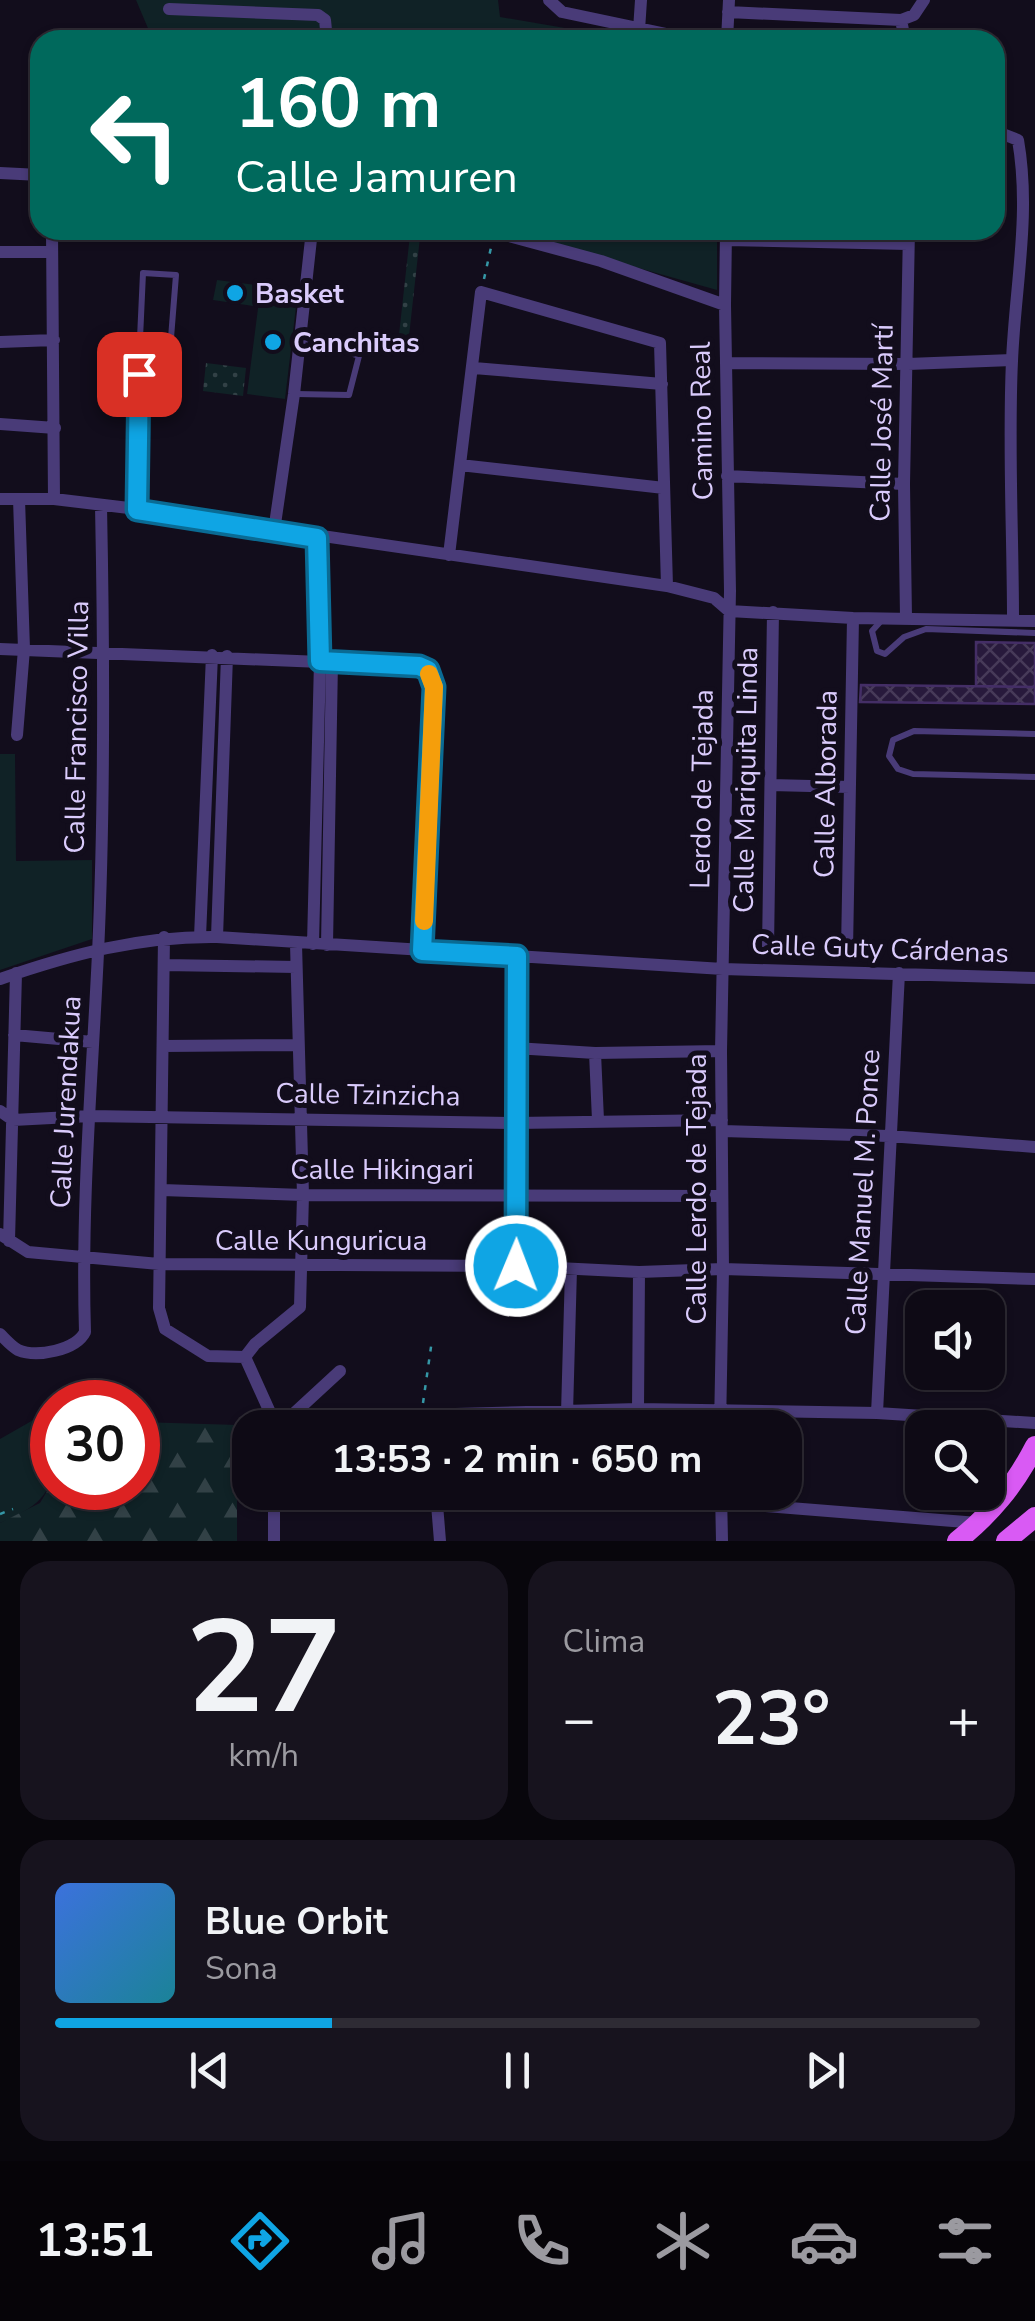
<!DOCTYPE html>
<html lang="es">
<meta charset="utf-8">
<style>
:root{--surface:#0e0a15;--page:#17131e;--text:#f1f3f6;--muted:#9b9aa0;--line:#2e2b34;--accent:#0fa5e4}
body{margin:0;font-family:"Nunito Sans",sans-serif;background:var(--page);color:var(--text);height:100vh;display:flex;flex-direction:column;font-size:38px;white-space:nowrap}
*{box-sizing:border-box;margin:0}
p{font-size:32px;color:var(--muted)}
.icon{flex:none;width:55px;height:55px;fill:none;stroke:currentColor;stroke-width:2;stroke-linecap:round;stroke-linejoin:round}
.map{position:relative;height:1541px;overflow:hidden}
.details{display:flex;flex-direction:column;gap:20px;padding:20px;background:#08060c;flex:1}
.details>*{flex:none}
.top-card{position:absolute;left:30px;top:30px;width:975px;height:210px;border-radius:30px;box-shadow:0 2px 8px #0004,0 0 0 2px var(--line);background:#00695c;color:#fff;overflow:hidden}
.tools{position:absolute;left:905px;top:1290px;display:grid;gap:20px}
.tools a{display:grid;place-items:center;width:100px;height:100px;border-radius:20px;background:var(--surface);box-shadow:0 2px 8px #0004,0 0 0 2px var(--line);font-size:50px}
.speed{position:absolute;left:30px;top:1380px;display:flex;gap:20px;font-size:50px;font-weight:700;text-align:center}
.speed>*{display:grid;place-content:center;width:130px;height:130px;border-radius:50%;background:var(--surface);box-shadow:0 2px 8px #0004,0 0 0 2px var(--line);line-height:1}
.speed .limit{border:15px solid #d22;background:#fff;color:#111}
.pin{position:absolute;display:grid;place-items:center;width:85px;height:85px;color:#fff;margin:-42px;border-radius:20px;box-shadow:0 5px 15px #0006}
.me{position:absolute;width:110px;margin:-55px;rotate:1deg;stroke-linejoin:round;filter:drop-shadow(0 0 8px #0008)}
.turn{display:flex;align-items:center;gap:35px;height:210px;padding:0 40px;font-size:45px}
.turn .icon{width:130px;height:130px;stroke-width:2.5}
.turn b{display:block;font-size:70px;line-height:85px}
.big{font-size:75px;font-weight:700;line-height:1.1}
.details .widget{flex:1;display:flex;flex-direction:column;justify-content:center;gap:15px;min-width:0;padding:0 35px;border-radius:30px;background:var(--page)}
.details .dial{align-items:center;gap:0}
.dial b{font-size:130px;line-height:1}
.song{display:flex;align-items:center;gap:30px}
.cover{width:120px;height:120px;border-radius:15px;background:linear-gradient(135deg,hsl(220 70% 55%),hsl(190 70% 35%))}
.played{height:10px;border-radius:5px;background:linear-gradient(90deg,var(--accent) 30%,var(--line) 30%)}
.keys{display:flex;justify-content:space-around;direction:ltr}
.heat{display:flex;justify-content:space-between;align-items:center;font-size:55px;direction:ltr}
.details .tiles{flex:1;display:grid;gap:20px;grid-template-columns:1fr 1fr}
.widget:last-child{grid-column:span 2}
.trip{position:absolute;left:232px;top:1410px;width:570px;height:100px;border-radius:30px;background:var(--surface);box-shadow:0 2px 8px #0004,0 0 0 2px var(--line);font-weight:700;line-height:100px;text-align:center}
.dock{display:flex;height:160px;justify-content:space-around;align-items:center;background:#060408;color:var(--muted)}
.dock .icon{width:70px;height:70px}
.dock .selected{color:var(--accent)}
.dock b{font-size:45px;color:var(--text)}
.map>svg:first-child{display:block}
</style>
<div class="map">
<svg width="1035" height="1541" viewBox="0 0 1035 1541">
<defs>
<pattern id="forest-firs" width="22" height="20" patternUnits="userSpaceOnUse" patternTransform="scale(2.5)"><rect width="22" height="20" fill="#102226"/><path d="M5 1l3.5 6h-7zM16 11l3.5 6h-7z" fill="#324146"/></pattern>
<pattern id="park-dots" width="8" height="8" patternUnits="userSpaceOnUse" patternTransform="scale(2.5)"><rect width="8" height="8" fill="#102226"/><path d="M2 2h.1M6 6h.1" fill="none" stroke="#324146" stroke-width="1.8" stroke-linecap="round"/></pattern>
<pattern id="building-cross-hatch" width="8" height="8" patternUnits="userSpaceOnUse" patternTransform="scale(2.5)"><rect width="8" height="8" fill="#281a3c"/><path d="M0 0l8 8M0 8l8-8" fill="none" stroke="#473a59"/></pattern>
</defs>
<rect width="100%" height="100%" fill="#120d1c"/>
<path fill="#102226" d="M 136,0 L 498,0 L 500,17 L 635,40 L 153,40 Z
M 503,230 L 717,230 L 717,290 Z
M 217,280 L 256,285 L 253,306 L 213,300 Z
M 261,285 L 298,290 L 285,399 L 247,394 Z
M 0,754 L 15,754 L 16,861 L 92,860 L 92,939 L 0,970 Z
M 35,1419 L 52,1420 C 52,1480 62,1497 0,1523 L 0,1439 Z"/>
<path fill="url(#forest-firs)" d="M 138,1422 L 237,1425 L 237,1541 L 0,1541 L 0,1523 L 40,1503 L 52,1483 L 52,1488 L 138,1488 Z"/>
<path fill="url(#park-dots)" d="M 410,235 L 420,237 L 408,345 L 398,344 Z
M 206,363 L 246,368 L 243,396 L 203,391 Z"/>
<g fill="none" stroke-linecap="round" stroke-linejoin="round">
<path stroke="#0c1336" stroke-width="4" d="M 420,230 L 452,237"/>
</g>
<path fill="url(#building-cross-hatch)" stroke="#442e66" stroke-width="2.5" d="M 976,642 L 1035,643 L 1035,687 L 976,686 Z
M 861,685 L 1035,687 L 1035,704 L 860,702 Z"/>
<g fill="none" stroke-linecap="round" stroke-linejoin="round">
<path stroke="#3597a6" stroke-width="2.5" stroke-dasharray="5 8" stroke-linecap="butt" d="M 484,279 L 492,243
M 423,1403 L 432,1340
M 0,1514 L 13,1509"/>
<path stroke="#493b78" stroke-width="6" d="M 296,394 L 349,395 L 359,356 L 302,338
M 137,508 L 139,374 L 139,360 L 143,273 L 176,275 L 169,363 L 139,360
M 881,621 L 872,631 L 877,651 L 885,654 L 904,637 L 926,629 L 1035,633
M 1035,734 L 914,731 L 893,740 L 889,756 L 898,769 L 913,774 L 1035,777"/>
<path stroke="#493b78" stroke-width="12" d="M 549,0 L 562,12 L 695,40
M 169,9 L 318,15 L 325,20 L 327,40
M 728,12 L 901,20 L 914,15 L 924,0
M 901,20 L 905,40
M 639,30 L 641,0
M 727,40 L 729,0
M 995,131 L 1018,140 C 1031,214 1015,287 1012,361 C 1008,447 1013,534 1013,620
M 0,173 L 40,175
M 52,230 L 54,499
M 487,230 L 601,261 L 725,305
M 726,240 L 908,244
M 0,252 L 52,252
M 0,342 L 54,340
M 726,363 L 908,364 L 1012,360
M 474,368 L 662,384
M 0,424 L 55,428
M 460,465 L 664,488
M 727,476 L 904,484
M 0,499 L 54,499 L 137,509 L 667,586 L 714,598 L 729,611 L 853,618 L 1035,621
M 274,531 L 294,394 L 312,230
M 449,555 L 481,292 L 660,343 L 667,586
M 906,617 L 904,484 L 909,230
M 0,649 L 419,666 L 428,671 L 433,687 L 423,951
M 17,735 L 24,649 L 19,499
M 771,785 L 850,787
M 164,937 L 159,1308 L 165,1329 L 208,1356 L 245,1357
M 200,937 L 212,655
M 217,937 L 227,656
M 313,944 L 320,661 L 317,538
M 327,945 L 332,662
M 768,948 L 773,612
M 847,950 L 853,618
M 164,965 L 296,967
M 0,979 C 72,954 140,936 217,937 L 723,969 L 1035,978
M 14,1035 L 93,1042
M 163,1046 L 298,1045
M 515,1048 L 595,1053 L 721,1051
M 595,1053 L 598,1120
M 0,1111 L 13,1120 L 90,1116 L 516,1123 L 722,1120
M 723,1131 L 889,1136 L 1035,1147
M 162,1190 L 303,1195 L 722,1196
M 0,1234 L 28,1252 L 159,1264 L 517,1266 L 639,1272 L 723,1269 L 1035,1279
M 9,1241 L 16,973
M 517,1266 L 517,957
M 0,1334 C 6,1340 11,1346 18,1350 C 37,1358 76,1350 85,1332 C 81,1206 92,1079 98,953 C 105,804 104,655 101,506
M 245,1357 L 255,1344 L 300,1307 L 303,1195 L 296,944
M 245,1357 L 273,1419 L 273,1428
M 638,1409 L 639,1272
M 567,1413 L 571,1269
M 877,1413 L 899,973
M 289,1418 L 340,1371
M 273,1419 L 638,1409 L 877,1413 L 1035,1423
M 720,1428 L 723,1269 L 721,1051 L 730,591 L 725,305 L 726,230
M 274,1492 L 274,1541
M 436,1492 L 440,1541
M 721,1492 L 722,1541
M 752,1505 L 978,1523"/>
<path stroke="#d95af4" stroke-width="20" d="M 957,1541 C 991,1514 1015,1485 1035,1446
M 1006,1541 L 1035,1517"/>
</g>
<g fill="none" stroke-linecap="round" stroke-linejoin="round">
<g stroke="#0a6b94" stroke-width="25">
<path id="route" d="M 139,374 L 137,510 L 317,538 L 320,661 L 419,666 L 428,670 L 434,687 L 422,951 L 517,956 L 516,1266"/>
</g>
<use href="#route" stroke="#0fa5e4" stroke-width="18"/>
<path stroke="#f59e0b" stroke-width="18" d="M 424,921 L 434,687 L 429,674"/>
</g>
<g fill="#0fa5e4" stroke="#120d1c" stroke-width="4">
<circle cx="235" cy="293" r="10"/>
<circle cx="273" cy="342" r="10"/>
</g>
<g text-anchor="middle" stroke-width="10" stroke-linejoin="round" paint-order="stroke">
<g font-size="28" font-weight="bold" fill="#dacbfc" stroke="#120d1c" text-anchor="start">
<text x="255" y="303">Basket</text>
<text x="293" y="352">Canchitas</text>
</g>
<g font-size="28" fill="#dacbfc" stroke="#120d1c">
<text transform="translate(701 421) rotate(-91)" y="10">Camino Real</text>
<text transform="translate(881 423) rotate(-89)" y="10">Calle José Martí</text>
<text transform="translate(76 727) rotate(-89)" y="10">Calle Francisco Villa</text>
<text transform="translate(745 780) rotate(-89)" y="10">Calle Mariquita Linda</text>
<text transform="translate(825 784) rotate(-89)" y="10">Calle Alborada</text>
<text transform="translate(701 789) rotate(-89)" y="10">Lerdo de Tejada</text>
<text transform="translate(880 948) rotate(2)" y="10">Calle Guty Cárdenas</text>
<text transform="translate(368 1094) rotate(1)" y="10">Calle Tzinzicha</text>
<text transform="translate(65 1102) rotate(-87)" y="10">Calle Jurendakua</text>
<text x="382" y="1179">Calle Hikingari</text>
<text transform="translate(696 1189) rotate(-90)" y="10">Calle Lerdo de Tejada</text>
<text transform="translate(862 1192) rotate(-87)" y="10">Calle Manuel M. Ponce</text>
<text x="321" y="1250">Calle Kunguricua</text>
</g>
</g>
</svg>
<div class="tools">
<a><svg class="icon" aria-label="sound" viewBox="0 0 24 24"><path d="M4 9h4l5-4v14l-5-4H4zM17 9q2 3 0 6"/></svg></a>
<a><svg class="icon" aria-label="search" viewBox="0 0 24 24"><circle cx="10" cy="10" r="6"/><path d="M15 15l6 6"/></svg></a>
</div>
<div class="speed"><div class="limit">30</div></div>
<div class="pin" style="left:139px;top:374px;background:#d93025"><svg class="icon" aria-label="arrive" viewBox="0 0 24 24"><path d="M6 21V4h12l-3 4 3 4H6"/></svg></div>
<svg class="me" style="left:516px;top:1266px" viewBox="-20 -20 40 40"><circle r="17" fill="#0fa5e4" stroke="#fff" stroke-width="3"/><path d="M0-11L8 9 0 5-8 9z" fill="#fff"/></svg>
<div class="trip">13:53 · 2 min · 650 m</div>
<div class="top-card">
<div class="turn"><svg class="icon" aria-label="left" viewBox="0 0 24 24"><path d="M17 20v-9H6M10 6l-5 5 5 5"/></svg><div><b>160 m</b>Calle Jamuren</div></div>
</div>
</div>
<section class="details">
<div class="tiles">
<div class="widget dial"><b>27</b><p>km/h</p></div>
<div class="widget"><p>Clima</p>
<div class="heat"><a>−</a><b class="big">23°</b><a>+</a></div>
</div>
<div class="widget">
<div class="song"><i class="cover"></i><div><b>Blue Orbit</b><p>Sona</p></div></div>
<div class="played"></div>
<div class="keys"><svg class="icon" aria-label="previous" viewBox="0 0 24 24"><path d="M18 5L8 12l10 7zM5 5v14"/></svg><svg class="icon" aria-label="pause" viewBox="0 0 24 24"><path d="M8 5v14M16 5v14"/></svg><svg class="icon" aria-label="next" viewBox="0 0 24 24"><path d="M6 5l10 7-10 7zM19 5v14"/></svg></div>
</div>
</div>
</section>
<nav class="dock">
<b>13:51</b>
<svg class="icon selected" aria-label="directions" viewBox="0 0 24 24"><path d="M12 3l9 9-9 9-9-9zM9 14v-3h6M13 9l2 2-2 2"/></svg>
<svg class="icon" aria-label="music" viewBox="0 0 24 24"><path d="M9 18V5l10-2v13"/><circle cx="6" cy="18" r="3"/><circle cx="16" cy="16" r="3"/></svg>
<svg class="icon" aria-label="phone" viewBox="0 0 24 24"><path d="M5 4h4l2 5-3 2q2 4 5 5l2-3 5 2v4C11 20 4 13 5 4z"/></svg>
<svg class="icon" aria-label="climate" viewBox="0 0 24 24"><path d="M12 3v18M4 7l16 10M4 17L20 7"/></svg>
<svg class="icon" aria-label="car" viewBox="0 0 24 24"><path d="M5 17H2v-5l4-1 3-4h7l3 4 3 1v5h-3M9 17h6M6 11h13"/><circle cx="7" cy="17" r="2"/><circle cx="17" cy="17" r="2"/></svg>
<svg class="icon" aria-label="filters" viewBox="0 0 24 24"><path d="M4 7h16M4 17h16"/><circle cx="9" cy="7" r="2"/><circle cx="15" cy="17" r="2"/></svg>
</nav>
